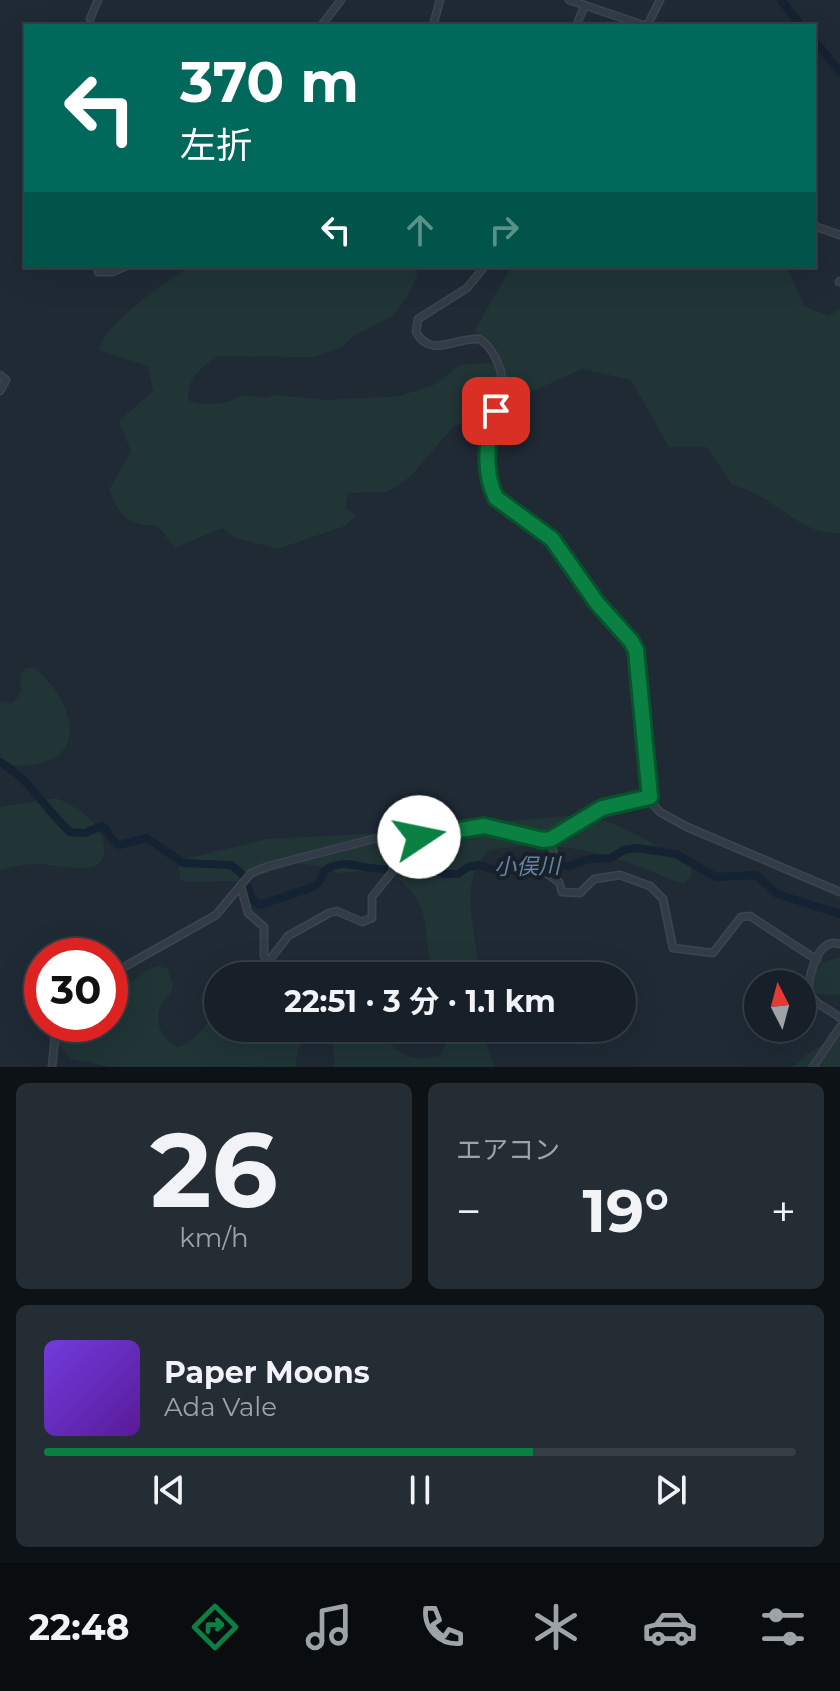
<!DOCTYPE html>
<html lang="ja">
<meta charset="utf-8">
<style>
:root{--surface:#172028;--page:#242d34;--text:#f1f3f6;--muted:#9ea3a8;--line:#363e45;--accent:#0b8043}
body{margin:0;font-family:Montserrat,"Noto Sans JP",sans-serif;background:var(--page);color:var(--text);height:100vh;display:flex;flex-direction:column;font-size:30px;white-space:nowrap}
*{box-sizing:border-box;margin:0}
p{font-size:26px;color:var(--muted)}
.icon{flex:none;width:44px;height:44px;fill:none;stroke:currentColor;stroke-width:2;stroke-linecap:round;stroke-linejoin:round}
.map{position:relative;height:1067px;overflow:hidden}
.side{display:flex;flex-direction:column;gap:16px;padding:16px;background:#0d1216;flex:1}
.side>*{flex:none}
.hud{position:absolute;left:24px;top:24px;width:792px;height:244px;border-radius:0px;box-shadow:0 8px 32px #0002,0 0 0 2px var(--line);background:#00695c;color:#fff;overflow:hidden}
.needle{width:52px;rotate:354deg}
.controls{position:absolute;left:744px;top:970px;display:grid;gap:16px}
.controls a{display:grid;place-items:center;width:72px;height:72px;border-radius:50%;background:var(--surface);box-shadow:0 8px 32px #0002,0 0 0 2px var(--line);font-size:40px}
.speed{position:absolute;left:24px;top:938px;display:flex;gap:16px;font-size:40px;font-weight:700;text-align:center}
.speed>*{display:grid;place-content:center;width:104px;height:104px;border-radius:50%;background:var(--surface);box-shadow:0 8px 32px #0002,0 0 0 2px var(--line);line-height:1}
.speed .limit{border:12px solid #d22;background:#fff;color:#111}
.pin{position:absolute;display:grid;place-items:center;width:68px;height:68px;color:#fff;margin:-34px;border-radius:16px;box-shadow:0 4px 12px #0006}
.me{position:absolute;width:88px;margin:-44px;rotate:79deg;stroke-linejoin:round;filter:drop-shadow(0 0 6px #0008)}
.turn{display:flex;align-items:center;gap:28px;height:168px;padding:0 24px;font-size:36px}
.turn .icon{width:104px;height:104px;stroke-width:2.5}
.turn b{display:block;font-size:56px;line-height:68px}
.lanes{display:flex;align-items:center;height:76px;padding:0 24px;background:#0003;justify-content:center;gap:40px;direction:ltr}
.lanes .off{opacity:.35}
.big{font-size:60px;font-weight:700;line-height:1.1}
.side .card{flex:1;display:flex;flex-direction:column;justify-content:center;gap:12px;min-width:0;padding:0 28px;border-radius:12px;background:var(--page)}
.side .dial{align-items:center;gap:0}
.dial b{font-size:104px;line-height:1}
.song{display:flex;align-items:center;gap:24px}
.cover{width:96px;height:96px;border-radius:12px;background:linear-gradient(135deg,hsl(260 70% 55%),hsl(270 70% 35%))}
.played{height:8px;border-radius:4px;background:linear-gradient(90deg,var(--accent) 65%,var(--line) 65%)}
.keys{display:flex;justify-content:space-around;direction:ltr}
.heat{display:flex;justify-content:space-between;align-items:center;font-size:44px;direction:ltr}
.side .tiles{flex:1;display:grid;gap:16px;grid-template-columns:1fr 1fr}
.card:last-child{grid-column:span 2}
.trip{position:absolute;left:204px;top:962px;width:432px;height:80px;border-radius:40px;background:var(--surface);box-shadow:0 8px 32px #0002,0 0 0 2px var(--line);font-weight:700;line-height:80px;text-align:center}
.tabs{display:flex;height:128px;justify-content:space-around;align-items:center;background:#090d10;color:var(--muted)}
.tabs .icon{width:56px;height:56px}
.tabs .on{color:var(--accent)}
.tabs b{font-size:36px;color:var(--text)}
.map>svg:first-child{display:block}
</style>
<div class="map">
<svg width="840" height="1067" viewBox="0 0 840 1067">
<rect width="100%" height="100%" fill="#1f2a35"/>
<path fill="#213536" d="M 191,266 L 418,266 L 417,276 L 406,299 L 391,317 L 354,336 L 340,348 L 314,357 L 217,356 C 201,368 185,379 189,401 C 205,406 229,405 242,395 L 263,398 L 275,395 L 327,400 L 400,396 L 434,385 L 460,365 L 502,362 L 494,344 L 474,331 L 512,266 L 703,266 L 714,270 L 716,266 L 787,266 L 804,306 L 829,316 L 840,308 L 840,533 C 799,536 771,492 733,486 L 707,447 L 669,447 L 631,380 L 582,369 L 453,427 L 412,475 L 395,488 L 385,492 L 348,493 L 345,508 L 356,516 L 345,526 L 277,549 L 236,538 L 222,528 L 175,548 L 158,526 C 129,525 119,517 109,490 L 131,451 L 119,421 L 153,391 L 148,366 L 99,350 C 104,324 168,279 191,266 Z
M 27,668 L 35,668 C 68,695 95,757 31,765 C 20,766 11,766 0,762 L 0,701 L 12,703 C 26,690 19,687 21,673 Z
M 56,798 C 76,807 94,816 102,838 C 117,883 58,864 38,864 C 25,864 12,867 0,870 L 0,807 Z
M 577,815 C 617,819 650,843 685,862 L 691,867 L 692,877 L 684,883 L 677,882 C 616,855 555,836 488,851 C 455,885 479,935 478,976 L 435,976 C 421,944 435,914 406,886 C 399,879 394,874 385,870 L 339,873 L 321,867 L 298,863 L 241,881 L 185,882 L 180,879 L 178,868 L 181,860 L 267,839 L 445,830 L 465,825 Z
M 840,958 L 840,995 L 816,994 C 800,975 820,960 840,958 Z
M 157,966 L 167,968 L 173,985 C 172,993 168,995 163,1002 C 152,1019 160,1038 177,1047 C 194,1045 204,1024 218,1012 L 218,1028 L 377,1028 C 397,1054 406,1063 440,1056 L 448,1040 L 447,1028 L 480,1028 L 495,1067 L 333,1067 L 335,1064 L 333,1045 L 318,1033 C 301,1038 296,1050 296,1067 L 111,1067 L 71,1059 L 52,1037 L 52,1024 L 110,1024 L 110,999 L 147,970 Z
M 840,1036 L 840,1067 L 792,1067 L 812,1051 Z"/>
<g fill="none" stroke-linecap="round" stroke-linejoin="round">
<path stroke="#142232" stroke-width="8" d="M 781,0 L 801,26
M 814,40 L 840,72
M 0,762 C 30,779 45,809 70,832 L 85,833 L 102,826 C 110,832 110,841 119,845 L 147,838 L 183,863 L 231,865 L 242,874 L 253,900 L 260,905 L 313,887 L 319,882 L 325,870 C 345,859 351,866 371,868 C 384,870 399,870 412,868 L 417,860 L 424,860 L 437,872 L 445,874 L 458,874 L 468,867 L 479,865 L 494,870 L 518,870 L 534,863 L 569,866 L 589,859 L 611,858 L 624,850 L 637,848 L 676,854 L 716,877 L 756,875 L 777,894 L 840,914"/>
<g stroke="#3c454f" stroke-width="9">
<path id="minor" d="M 569,0 L 646,26
M 90,19 L 98,0
M 321,26 L 341,0
M 433,26 L 440,0
M 576,26 L 584,7
M 647,26 L 660,0
M 814,226 L 840,235
M 485,266 L 467,288 L 418,319 L 416,332 C 431,359 455,337 479,339 C 487,343 491,349 495,357 C 511,389 498,399 489,429 C 484,448 486,487 500,502 L 552,539 L 597,603 L 633,645 L 652,803 L 660,812 L 687,827 L 840,892
M 98,272 L 112,272 L 126,266
M 839,282 L 840,281
M 0,375 L 6,380 L 0,391
M 551,839 L 554,856 L 545,872 L 559,882 L 562,892 L 580,893 L 594,879 L 620,875 L 650,886 L 663,899 L 673,948 L 713,953 L 741,917 L 750,916 L 817,960
M 241,886 L 248,913 L 264,927 L 264,956 L 269,961 L 288,936 L 329,913 L 337,911 L 362,922 L 372,918 L 372,897 L 393,871 L 392,851 L 385,836
M 840,944 C 835,943 832,942 827,945 C 816,951 806,981 810,993 C 814,1005 832,1010 840,1018
M 110,975 L 216,915 L 251,873 L 269,866 L 385,836 L 419,837 L 462,828 L 484,826 L 543,840 L 551,839 L 575,822 L 602,808 L 650,797
M 52,1067 L 56,1024
M 813,1067 L 840,1027"/>
</g>
<use href="#minor" stroke="#333c46" stroke-width="6"/>
</g>
<g fill="none" stroke-linecap="round" stroke-linejoin="round">
<g stroke="#07532c" stroke-width="20">
<path id="route" d="M 419,837 L 484,826 L 543,840 L 551,839 L 602,808 L 650,797 L 636,650 L 631,641 L 597,603 L 552,539 L 496,498 C 483,472 486,438 496,411"/>
</g>
<use href="#route" stroke="#0b8043" stroke-width="14"/>
</g>
<g text-anchor="middle" stroke-width="8" stroke-linejoin="round" paint-order="stroke">
<g font-size="22" font-style="italic" fill="#6583a2" stroke="#18212a">
<text transform="translate(527 866) rotate(-1)" y="8">小俣川</text>
</g>
</g>
</svg>
<div class="controls">
<a><svg class="needle" viewBox="-14 -14 28 28"><path d="M0-13l5 13h-10z" fill="#e53935"/><path d="M0 13l5-13h-10z" fill="#9ea3a8"/></svg></a>
</div>
<div class="speed"><div class="limit">30</div></div>
<div class="pin" style="left:496px;top:411px;background:#d93025"><svg class="icon" aria-label="arrive" viewBox="0 0 24 24"><path d="M6 21V4h12l-3 4 3 4H6"/></svg></div>
<svg class="me" style="left:419px;top:837px" viewBox="-20 -20 40 40"><circle r="19" fill="#fff"/><path d="M0-13L10 11 0 6-10 11z" fill="#0b8043"/></svg>
<div class="trip">22:51 · 3 分 · 1.1 km</div>
<div class="hud">
<div class="turn"><svg class="icon" aria-label="left" viewBox="0 0 24 24"><path d="M17 20v-9H6M10 6l-5 5 5 5"/></svg><div><b>370 m</b>左折</div></div>
<div class="lanes"><svg class="icon" aria-label="left" viewBox="0 0 24 24"><path d="M17 20v-9H6M10 6l-5 5 5 5"/></svg><svg class="icon off" aria-label="ahead" viewBox="0 0 24 24"><path d="M12 20V5M6 11l6-6 6 6"/></svg><svg class="icon off" aria-label="right" viewBox="0 0 24 24"><path d="M7 20v-9h11M14 6l5 5-5 5"/></svg></div>
</div>
</div>
<section class="side">
<div class="tiles">
<div class="card dial"><b>26</b><p>km/h</p></div>
<div class="card"><p>エアコン</p>
<div class="heat"><a>−</a><b class="big">19°</b><a>+</a></div>
</div>
<div class="card">
<div class="song"><i class="cover"></i><div><b>Paper Moons</b><p>Ada Vale</p></div></div>
<div class="played"></div>
<div class="keys"><svg class="icon" aria-label="previous" viewBox="0 0 24 24"><path d="M18 5L8 12l10 7zM5 5v14"/></svg><svg class="icon" aria-label="pause" viewBox="0 0 24 24"><path d="M8 5v14M16 5v14"/></svg><svg class="icon" aria-label="next" viewBox="0 0 24 24"><path d="M6 5l10 7-10 7zM19 5v14"/></svg></div>
</div>
</div>
</section>
<nav class="tabs">
<b>22:48</b>
<svg class="icon on" aria-label="directions" viewBox="0 0 24 24"><path d="M12 3l9 9-9 9-9-9zM9 14v-3h6M13 9l2 2-2 2"/></svg>
<svg class="icon" aria-label="music" viewBox="0 0 24 24"><path d="M9 18V5l10-2v13"/><circle cx="6" cy="18" r="3"/><circle cx="16" cy="16" r="3"/></svg>
<svg class="icon" aria-label="phone" viewBox="0 0 24 24"><path d="M5 4h4l2 5-3 2q2 4 5 5l2-3 5 2v4C11 20 4 13 5 4z"/></svg>
<svg class="icon" aria-label="climate" viewBox="0 0 24 24"><path d="M12 3v18M4 7l16 10M4 17L20 7"/></svg>
<svg class="icon" aria-label="car" viewBox="0 0 24 24"><path d="M5 17H2v-5l4-1 3-4h7l3 4 3 1v5h-3M9 17h6M6 11h13"/><circle cx="7" cy="17" r="2"/><circle cx="17" cy="17" r="2"/></svg>
<svg class="icon" aria-label="filters" viewBox="0 0 24 24"><path d="M4 7h16M4 17h16"/><circle cx="9" cy="7" r="2"/><circle cx="15" cy="17" r="2"/></svg>
</nav>
